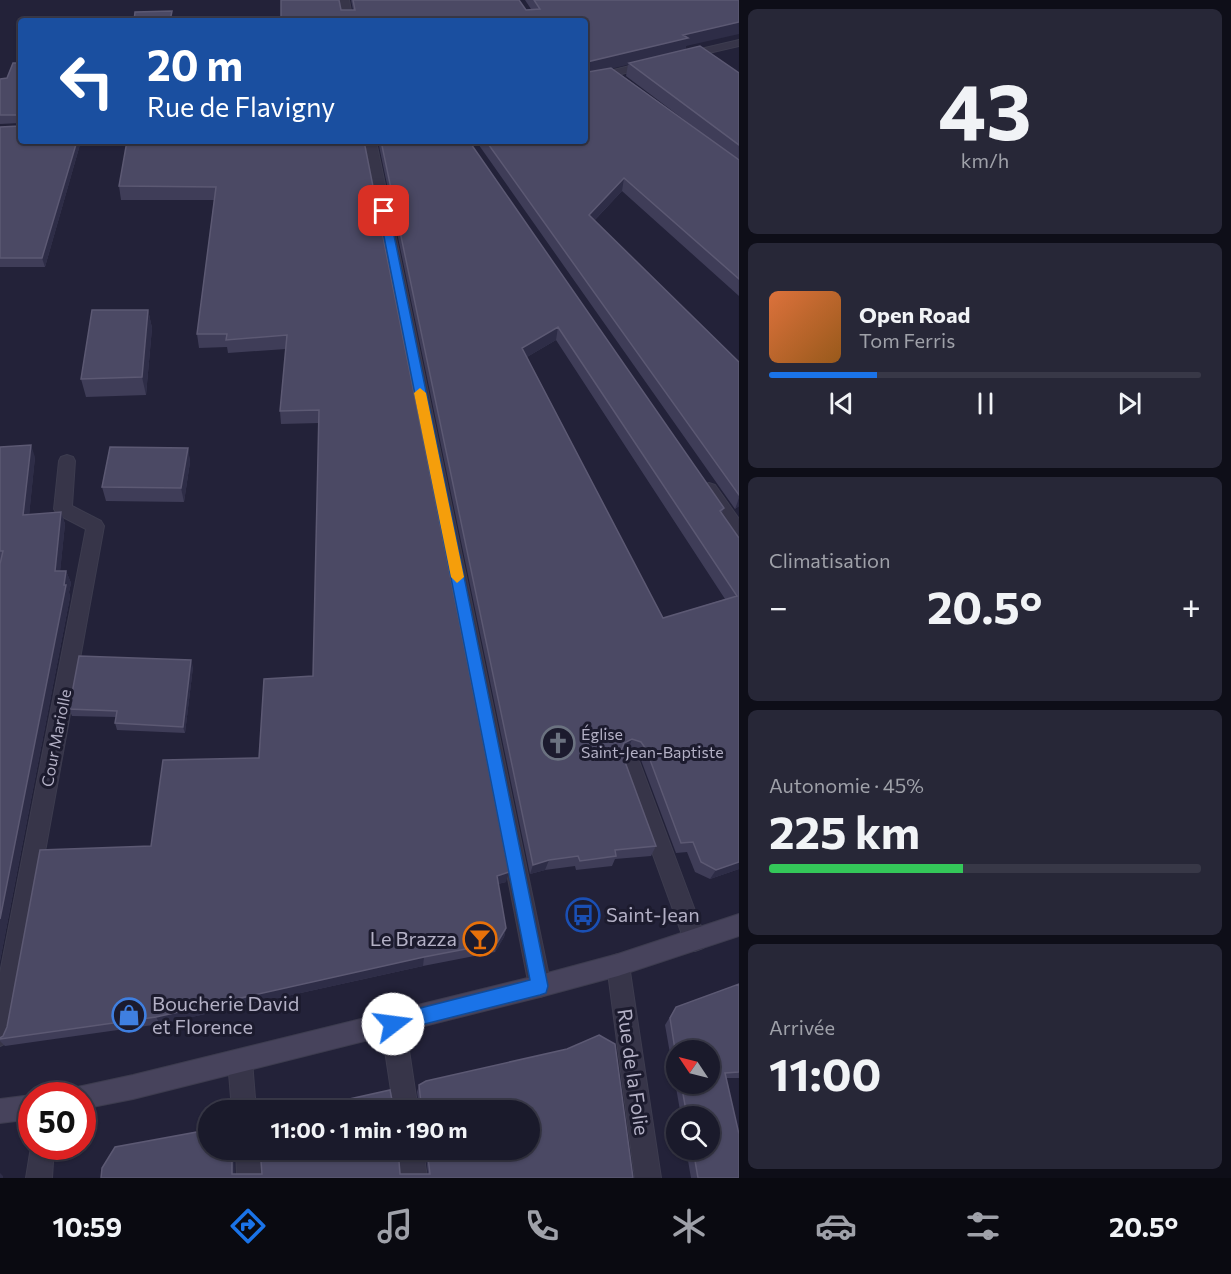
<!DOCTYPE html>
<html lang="fr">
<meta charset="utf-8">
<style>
:root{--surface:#1a1a2b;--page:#272737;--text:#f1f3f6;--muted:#9fa1a9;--line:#383847;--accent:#1a73e8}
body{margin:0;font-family:Commissioner,sans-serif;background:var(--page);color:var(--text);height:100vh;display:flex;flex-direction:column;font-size:22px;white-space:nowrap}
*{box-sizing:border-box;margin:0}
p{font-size:20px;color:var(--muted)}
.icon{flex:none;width:33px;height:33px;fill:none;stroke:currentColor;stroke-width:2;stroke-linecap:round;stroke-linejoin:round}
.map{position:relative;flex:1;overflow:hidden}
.side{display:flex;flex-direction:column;gap:9px;padding:9px;background:#0e0e18;width:492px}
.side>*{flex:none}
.banner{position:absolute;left:18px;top:18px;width:570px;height:126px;border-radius:6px;box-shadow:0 2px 4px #0004,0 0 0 2px var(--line);background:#1a4fa0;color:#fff;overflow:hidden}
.needle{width:39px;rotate:305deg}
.buttons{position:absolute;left:666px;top:1040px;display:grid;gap:12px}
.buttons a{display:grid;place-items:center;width:54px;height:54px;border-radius:50%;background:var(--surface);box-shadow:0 2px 4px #0004,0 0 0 2px var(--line);font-size:30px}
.speed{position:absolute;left:18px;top:1082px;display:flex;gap:12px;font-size:30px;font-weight:700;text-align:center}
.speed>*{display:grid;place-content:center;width:78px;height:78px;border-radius:50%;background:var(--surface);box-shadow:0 2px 4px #0004,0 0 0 2px var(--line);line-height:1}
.speed .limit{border:9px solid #d22;background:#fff;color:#111}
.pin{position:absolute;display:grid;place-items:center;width:51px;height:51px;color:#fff;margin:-26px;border-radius:12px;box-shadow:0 3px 9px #0006}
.me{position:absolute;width:66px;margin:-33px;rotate:75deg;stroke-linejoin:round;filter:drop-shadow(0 0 4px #0008)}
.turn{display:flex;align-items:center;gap:21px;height:126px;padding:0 30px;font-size:27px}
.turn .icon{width:78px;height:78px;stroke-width:2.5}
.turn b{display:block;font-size:42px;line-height:51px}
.big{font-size:45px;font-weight:700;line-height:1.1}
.side .widget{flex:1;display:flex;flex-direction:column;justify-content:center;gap:9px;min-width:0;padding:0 21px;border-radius:9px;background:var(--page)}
.side .dial{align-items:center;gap:0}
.dial b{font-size:78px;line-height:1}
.song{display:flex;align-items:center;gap:18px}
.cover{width:72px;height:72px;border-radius:9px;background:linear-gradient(135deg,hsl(20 70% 55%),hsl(30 70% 35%))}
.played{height:6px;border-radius:3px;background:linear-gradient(90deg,var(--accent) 25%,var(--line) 25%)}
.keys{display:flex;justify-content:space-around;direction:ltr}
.heat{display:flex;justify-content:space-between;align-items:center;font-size:33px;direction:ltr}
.charge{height:9px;border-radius:4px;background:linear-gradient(90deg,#34c759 45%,var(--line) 0)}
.trip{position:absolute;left:198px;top:1100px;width:342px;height:60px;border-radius:30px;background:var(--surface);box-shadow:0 2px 4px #0004,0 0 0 2px var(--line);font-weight:700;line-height:60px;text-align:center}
.tab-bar{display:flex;height:96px;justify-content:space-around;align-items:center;background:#0a0a11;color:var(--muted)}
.tab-bar .icon{width:42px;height:42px}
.tab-bar .current{color:var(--accent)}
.tab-bar b{font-size:27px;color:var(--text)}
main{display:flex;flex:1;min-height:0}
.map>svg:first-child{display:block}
</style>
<main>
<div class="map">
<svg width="739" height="1178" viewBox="0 0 739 1178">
<rect width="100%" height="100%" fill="#232239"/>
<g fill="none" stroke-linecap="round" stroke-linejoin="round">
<g stroke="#3d3c4f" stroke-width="2">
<path id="service" d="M 67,455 L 73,457 L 75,461 L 72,506 L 101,521 L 104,526 L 12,1034 L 8,1042 L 0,1046 L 0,973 L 86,529 L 57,514 L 54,509 L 59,461 L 61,457 Z
M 629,752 L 636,755 L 639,761 L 706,940 L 703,948 L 695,951 L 687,948 L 684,940 L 619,761 L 622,755 Z
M 393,1012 L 401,1016 L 405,1024 L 418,1110 L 394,1110 L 381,1024 L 385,1016 Z
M 240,1049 L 248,1053 L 252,1061 L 256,1110 L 232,1110 L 228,1061 L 232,1053 Z
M 236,1149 L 260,1149 L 263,1178 L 237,1178 Z
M 399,1149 L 423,1149 L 427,1178 L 401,1178 Z"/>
</g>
<g stroke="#3d3c4f" stroke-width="2">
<path id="minor" d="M 339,0 L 349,0 L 353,21 L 343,21 Z
M 739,40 L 739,46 L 683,59 L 677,56 L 679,54 Z
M 650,61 L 654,62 L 654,66 L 585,83 L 585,77 Z
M 364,141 L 376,141 L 551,986 L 548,994 L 540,997 L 532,994 L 529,986 Z
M 709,483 L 715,485 L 739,519 L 739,539 L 733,537 L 701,489 L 703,485 Z
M 618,954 L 626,957 L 629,965 L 661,1178 L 635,1178 L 607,965 L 610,957 Z
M 32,1141 L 32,1146 L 54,1146 L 52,1178 L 26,1178 Z"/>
</g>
<g stroke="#3d3c4f" stroke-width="2">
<path id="secondary" d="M 739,914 L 739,936 L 618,976 L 540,997 L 133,1099 L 82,1109 L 82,1095 L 71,1095 L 73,1088 L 133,1075 L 540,975 L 618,954 Z
M 32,1095 L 32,1119 L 0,1123 L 0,1099 Z"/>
</g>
<use href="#service" fill="#373549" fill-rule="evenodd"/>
<use href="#minor" fill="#373549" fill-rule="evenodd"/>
<use href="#secondary" fill="#47435c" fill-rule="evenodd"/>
</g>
<path fill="#3f3d58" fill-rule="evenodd" d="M 351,0 L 519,0 L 526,10 L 531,9 L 525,0 L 739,0 L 686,46 L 685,50 L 739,73 L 739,296 L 622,191 L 594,221 L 739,362 L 739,506 L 735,509 L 476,141 L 585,141 L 341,10 L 353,10 ZM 628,64 L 626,76 L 707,137 L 612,68 Z
M 21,63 L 21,141 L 81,141 L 45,267 L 0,267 L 0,127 L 20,126 L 20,123 L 0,124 L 0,79 L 7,78 Z
M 364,141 L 506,882 L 498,884 L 506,928 L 504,937 L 495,952 L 423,966 L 160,1024 L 5,1046 L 0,1041 L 0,1038 L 3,1036 L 151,846 L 259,758 L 313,676 L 319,423 L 281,424 L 280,411 L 286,349 L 228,353 L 227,347 L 199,348 L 197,334 L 214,200 L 121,200 L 119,186 Z
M 378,141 L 469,141 L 724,508 L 722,513 L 739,538 L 739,869 L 710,879 L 695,872 L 687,852 L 676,853 L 641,760 L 637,753 L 628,750 L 622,753 L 656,846 L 651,856 L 615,859 L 612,866 L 576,870 L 575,866 L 545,870 L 530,874 ZM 556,340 L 725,599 L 663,618 L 527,357 Z
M 148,310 L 152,328 L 146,395 L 86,397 L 81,379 Z
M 0,447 L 35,457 L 29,515 L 61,512 L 65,524 L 60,571 L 66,571 L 71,583 L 69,592 L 70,597 L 0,961 Z
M 188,448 L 190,462 L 184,502 L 106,501 L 102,487 Z
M 193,667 L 185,733 L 117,730 L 115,723 L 116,717 L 72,716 L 69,709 Z
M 739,984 L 739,1078 L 726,1078 L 739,1178 L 691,1178 L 686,1149 L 710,1149 L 710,1116 L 681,1116 L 665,1025 L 676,1007 ZM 676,1050 L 710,1083 L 676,1083 Z
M 419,1085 L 633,1178 L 235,1174 L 428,1174 L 425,1149 L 530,1149 L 393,1105 L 419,1106 L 417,1092 Z"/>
<path fill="#2e2d47" d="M 739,22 L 739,34 L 686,46 L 685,51 L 585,75 L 587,62 L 683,35 Z
M 77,141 L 81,141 L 45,267 L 42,258 Z
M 624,178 L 622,191 L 586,229 L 589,215 Z
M 148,310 L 152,328 L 146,395 L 142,377 Z
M 558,327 L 556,340 L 520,361 L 522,348 Z
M 31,445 L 35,457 L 28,527 L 23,515 Z
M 188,448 L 190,462 L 184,502 L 181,488 Z
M 739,498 L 739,506 L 735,509 Z
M 61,512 L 65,524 L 59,583 L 55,571 Z
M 66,571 L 71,583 L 69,592 L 70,597 L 0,961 L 0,919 Z
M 191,660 L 193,667 L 185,733 L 183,727 Z
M 632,739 L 628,750 L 620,754 L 624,743 Z
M 549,860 L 545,870 L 530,874 L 533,865 Z
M 739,862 L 739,869 L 710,879 L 716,870 Z
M 509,872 L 506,882 L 494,885 L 497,876 Z
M 506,928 L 504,937 L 495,952 L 497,943 Z
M 424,957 L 423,966 L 160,1024 L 156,1017 Z
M 232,1149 L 234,1149 L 235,1178 L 232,1174 Z
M 0,1173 L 3,1176 L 3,1178 L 0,1178 Z"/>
<path fill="#4b4964" stroke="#5c5973" stroke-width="1.5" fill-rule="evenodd" d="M 281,0 L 339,0 L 341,10 L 355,10 L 353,0 L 519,0 L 526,10 L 540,9 L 534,0 L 739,0 L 739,22 L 683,35 L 688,38 L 587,62 L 585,69 L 585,21 L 281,21 Z
M 172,11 L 170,21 L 134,21 L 135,12 Z
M 700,46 L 739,73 L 739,145 L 629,63 Z
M 13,63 L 21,63 L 21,141 L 77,141 L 42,258 L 0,258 L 0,127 L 20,126 L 20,115 L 0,115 L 0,79 L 7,78 Z
M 611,68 L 739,160 L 739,279 L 624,178 L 589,215 L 739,362 L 739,495 L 486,141 L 585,141 L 585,70 L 588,72 Z
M 127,141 L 364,141 L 509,872 L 497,876 L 506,928 L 497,943 L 424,957 L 156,1017 L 0,1039 L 0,1038 L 3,1036 L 7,1027 L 40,850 L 151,846 L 163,760 L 259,758 L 264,679 L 313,676 L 319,410 L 280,411 L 287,335 L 226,340 L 227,334 L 197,334 L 216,187 L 119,186 Z
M 381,141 L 469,141 L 724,508 L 720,511 L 739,538 L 739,862 L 716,870 L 701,862 L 693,842 L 681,843 L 646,749 L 641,742 L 632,739 L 624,743 L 621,751 L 656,846 L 615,850 L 616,856 L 580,861 L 578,856 L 549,860 L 533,865 ZM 558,327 L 737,596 L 663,618 L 522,348 Z
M 92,310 L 148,310 L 142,377 L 81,379 Z
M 31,445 L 23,515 L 61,512 L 55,571 L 66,571 L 64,585 L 66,585 L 0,919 L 0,564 L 3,551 L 0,551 L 0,447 Z
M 110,447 L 188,448 L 181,488 L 102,487 Z
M 79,656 L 191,660 L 183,727 L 115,723 L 117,711 L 69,709 Z
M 739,984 L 739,1072 L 725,1073 L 739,1134 L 739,1178 L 698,1178 L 693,1149 L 710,1149 L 710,1116 L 687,1116 L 681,1083 L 710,1083 L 710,1050 L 676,1050 L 676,1056 L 670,1018 L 676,1007 Z
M 599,1035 L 615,1044 L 633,1178 L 101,1178 L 102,1168 L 115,1147 L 208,1130 L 208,1149 L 232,1149 L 232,1174 L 262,1174 L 260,1149 L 398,1149 L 400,1174 L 430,1174 L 427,1149 L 530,1149 L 530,1110 L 300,1110 L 390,1090 L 393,1105 L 419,1106 L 421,1103 L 419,1085 L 426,1081 L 567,1049 Z"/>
<path fill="#1a73e8" stroke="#114b97" stroke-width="1.5" d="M 384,208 L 389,211 L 548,986 L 546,993 L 540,995 L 393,1032 L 387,1030 L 384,1024 L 387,1017 L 393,1015 L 530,980 L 379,211 Z"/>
<path fill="#f59e0b" d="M 420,388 L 426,393 L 464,577 L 457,583 L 451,577 L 414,393 Z"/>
<defs>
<g id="church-ring" transform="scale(1.725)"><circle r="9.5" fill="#1c1b2e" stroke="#6b7280" stroke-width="1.5"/><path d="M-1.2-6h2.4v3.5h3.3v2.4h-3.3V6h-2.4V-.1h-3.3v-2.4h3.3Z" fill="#6b7280"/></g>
<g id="bus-ring" transform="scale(1.725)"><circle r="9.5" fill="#1c1b2e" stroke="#1a4fb4" stroke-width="1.5"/><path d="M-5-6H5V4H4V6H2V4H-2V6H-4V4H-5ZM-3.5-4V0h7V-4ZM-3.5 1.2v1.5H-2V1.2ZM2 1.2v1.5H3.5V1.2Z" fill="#1a4fb4"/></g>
<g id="bar-ring" transform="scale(1.725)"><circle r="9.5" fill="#1c1b2e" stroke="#e8710a" stroke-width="1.5"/><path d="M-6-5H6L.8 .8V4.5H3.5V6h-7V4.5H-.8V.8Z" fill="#e8710a"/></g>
<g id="shop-ring" transform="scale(1.725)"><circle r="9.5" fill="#1c1b2e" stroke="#3f7fe0" stroke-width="1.5"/><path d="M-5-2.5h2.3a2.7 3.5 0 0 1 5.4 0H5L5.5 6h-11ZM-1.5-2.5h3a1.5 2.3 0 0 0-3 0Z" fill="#3f7fe0"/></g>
</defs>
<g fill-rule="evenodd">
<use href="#church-ring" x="558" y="743"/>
<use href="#bus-ring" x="583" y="915"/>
<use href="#bar-ring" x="480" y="939"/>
<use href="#shop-ring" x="129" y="1015"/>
</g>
<g text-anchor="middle" stroke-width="6" stroke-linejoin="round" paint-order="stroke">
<g font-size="16" fill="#b3b0c5" stroke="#1c1b2e" text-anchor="start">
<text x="581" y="740">Église<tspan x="581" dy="18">Saint-Jean-Baptiste</tspan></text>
</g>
<g font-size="16" fill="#b3b0c5" stroke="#1c1b2e">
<text transform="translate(56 738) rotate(-79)" y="6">Cour Mariolle</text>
</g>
<g font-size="20" fill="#b3b0c5" stroke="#1c1b2e" text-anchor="start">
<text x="606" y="922">Saint-Jean</text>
<text x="457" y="946" text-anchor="end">Le Brazza</text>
<text x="152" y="1011">Boucherie David<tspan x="152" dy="23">et Florence</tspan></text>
</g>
<g font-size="20" fill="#b3b0c5" stroke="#1c1b2e">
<text transform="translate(633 1072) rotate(82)" y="7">Rue de la Folie</text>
</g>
</g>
</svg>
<div class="buttons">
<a><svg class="needle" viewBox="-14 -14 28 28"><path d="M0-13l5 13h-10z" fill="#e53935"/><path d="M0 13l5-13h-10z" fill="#9fa1a9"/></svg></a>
<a><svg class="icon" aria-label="search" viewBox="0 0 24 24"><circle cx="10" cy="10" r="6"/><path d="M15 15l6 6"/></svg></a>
</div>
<div class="speed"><div class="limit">50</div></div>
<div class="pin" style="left:384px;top:211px;background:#d93025"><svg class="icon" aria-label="arrive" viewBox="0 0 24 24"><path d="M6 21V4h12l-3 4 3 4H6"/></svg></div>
<svg class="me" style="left:393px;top:1024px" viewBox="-20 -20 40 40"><circle r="19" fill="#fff"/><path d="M0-13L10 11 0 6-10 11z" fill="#1a73e8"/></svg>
<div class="trip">11:00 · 1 min · 190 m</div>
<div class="banner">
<div class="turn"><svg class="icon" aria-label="left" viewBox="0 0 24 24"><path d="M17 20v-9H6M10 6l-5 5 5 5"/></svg><div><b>20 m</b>Rue de Flavigny</div></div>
</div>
</div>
<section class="side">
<div class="widget dial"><b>43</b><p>km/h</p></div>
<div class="widget">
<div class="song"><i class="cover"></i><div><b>Open Road</b><p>Tom Ferris</p></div></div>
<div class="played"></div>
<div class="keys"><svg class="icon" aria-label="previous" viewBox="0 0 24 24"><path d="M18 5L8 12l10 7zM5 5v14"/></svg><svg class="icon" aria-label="pause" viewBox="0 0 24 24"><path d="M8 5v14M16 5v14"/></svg><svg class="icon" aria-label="next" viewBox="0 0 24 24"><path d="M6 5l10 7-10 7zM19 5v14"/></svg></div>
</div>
<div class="widget"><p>Climatisation</p>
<div class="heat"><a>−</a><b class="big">20.5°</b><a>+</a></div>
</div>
<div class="widget"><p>Autonomie · 45%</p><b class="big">225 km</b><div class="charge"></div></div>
<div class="widget"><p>Arrivée</p><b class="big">11:00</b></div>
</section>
</main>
<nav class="tab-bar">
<b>10:59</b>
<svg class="icon current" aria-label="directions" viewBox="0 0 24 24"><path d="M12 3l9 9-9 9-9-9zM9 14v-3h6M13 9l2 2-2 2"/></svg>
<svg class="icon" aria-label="music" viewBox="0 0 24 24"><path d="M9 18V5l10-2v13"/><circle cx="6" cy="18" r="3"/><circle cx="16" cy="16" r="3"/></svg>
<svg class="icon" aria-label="phone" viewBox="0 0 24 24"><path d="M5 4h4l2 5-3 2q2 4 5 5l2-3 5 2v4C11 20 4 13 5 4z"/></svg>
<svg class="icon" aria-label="climate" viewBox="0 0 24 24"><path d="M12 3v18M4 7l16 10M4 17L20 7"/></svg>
<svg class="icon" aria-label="car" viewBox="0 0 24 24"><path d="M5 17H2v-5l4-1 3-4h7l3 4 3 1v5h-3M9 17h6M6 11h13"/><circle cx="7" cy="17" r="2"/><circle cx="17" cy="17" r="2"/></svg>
<svg class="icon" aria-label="filters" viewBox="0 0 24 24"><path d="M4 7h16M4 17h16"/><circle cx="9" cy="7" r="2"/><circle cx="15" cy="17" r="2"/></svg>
<b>20.5°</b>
</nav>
